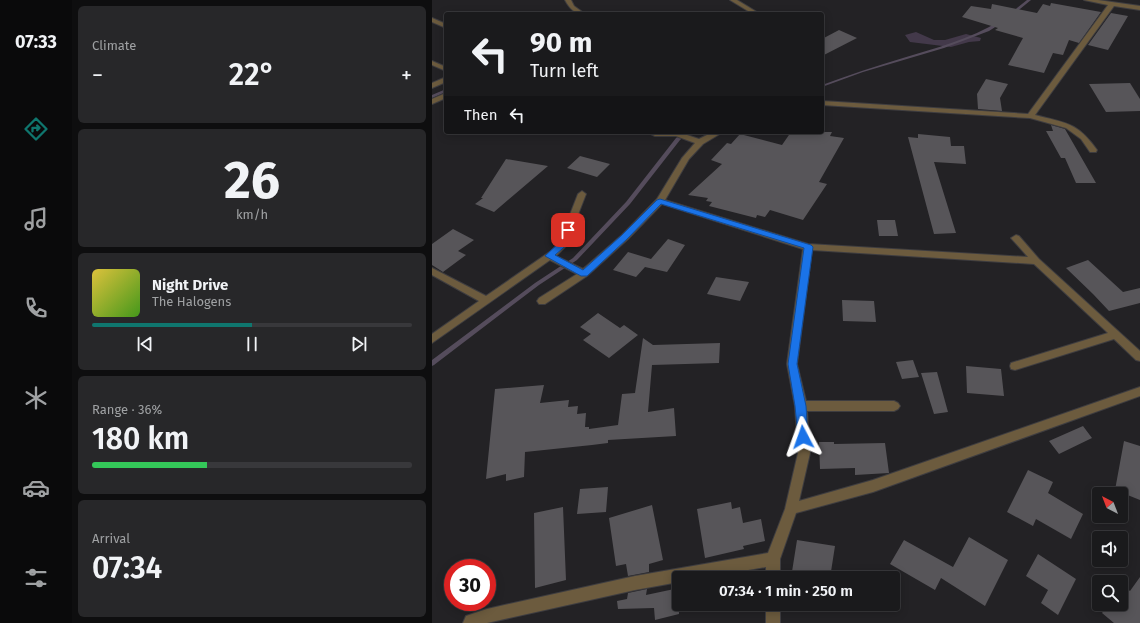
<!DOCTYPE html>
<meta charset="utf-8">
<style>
:root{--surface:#1a1a1c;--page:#272729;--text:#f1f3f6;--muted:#9fa1a3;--line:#38383b;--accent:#0f766e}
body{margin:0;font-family:"Fira Sans",sans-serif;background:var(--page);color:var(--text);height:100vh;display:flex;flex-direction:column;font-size:15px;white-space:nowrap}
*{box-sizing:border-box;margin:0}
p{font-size:13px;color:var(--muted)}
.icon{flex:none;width:22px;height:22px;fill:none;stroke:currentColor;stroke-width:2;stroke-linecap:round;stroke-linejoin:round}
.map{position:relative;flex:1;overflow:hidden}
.panel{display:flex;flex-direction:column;gap:6px;padding:6px;background:#0e0e0f;width:360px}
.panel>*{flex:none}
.banner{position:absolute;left:12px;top:12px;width:380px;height:122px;border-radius:4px;box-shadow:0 2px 10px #0003,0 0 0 1px var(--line);background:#1a1a1c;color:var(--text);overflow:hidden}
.needle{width:26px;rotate:318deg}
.tools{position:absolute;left:660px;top:487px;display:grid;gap:8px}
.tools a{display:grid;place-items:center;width:36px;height:36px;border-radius:4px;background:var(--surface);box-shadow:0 2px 10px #0003,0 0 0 1px var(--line);font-size:20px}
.speed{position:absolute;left:12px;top:559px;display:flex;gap:8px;font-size:20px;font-weight:700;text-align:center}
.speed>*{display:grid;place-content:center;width:52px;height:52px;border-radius:50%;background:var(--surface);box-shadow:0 2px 10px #0003,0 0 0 1px var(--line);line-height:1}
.speed .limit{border:6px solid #d22;background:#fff;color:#111}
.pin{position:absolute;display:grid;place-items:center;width:34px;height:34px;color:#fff;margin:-17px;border-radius:8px;box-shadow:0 2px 6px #0006}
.me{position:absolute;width:44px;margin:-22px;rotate:356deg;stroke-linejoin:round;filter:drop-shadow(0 0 3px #0008)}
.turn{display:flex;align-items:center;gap:14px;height:84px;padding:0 20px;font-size:18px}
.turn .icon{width:52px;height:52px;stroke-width:2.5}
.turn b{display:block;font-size:28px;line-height:34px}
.then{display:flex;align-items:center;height:38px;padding:0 20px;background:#0003;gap:8px;font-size:15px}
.big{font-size:30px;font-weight:600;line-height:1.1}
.panel .tile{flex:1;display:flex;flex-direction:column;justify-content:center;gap:6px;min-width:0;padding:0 14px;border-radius:6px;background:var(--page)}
.panel .dial{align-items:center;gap:0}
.dial b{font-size:52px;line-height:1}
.song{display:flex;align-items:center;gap:12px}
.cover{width:48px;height:48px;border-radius:6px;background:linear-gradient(135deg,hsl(50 70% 55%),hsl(100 70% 35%))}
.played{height:4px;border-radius:2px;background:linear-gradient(90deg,var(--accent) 50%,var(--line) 50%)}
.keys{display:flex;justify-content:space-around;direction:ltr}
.heat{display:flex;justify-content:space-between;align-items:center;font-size:22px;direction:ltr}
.charge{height:6px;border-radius:3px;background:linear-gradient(90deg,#34c759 36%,var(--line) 0)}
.trip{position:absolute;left:240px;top:571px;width:228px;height:40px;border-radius:4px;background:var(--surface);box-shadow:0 2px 10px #0003,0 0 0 1px var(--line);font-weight:600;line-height:40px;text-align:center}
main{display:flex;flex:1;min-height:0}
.dock{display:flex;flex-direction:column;width:72px;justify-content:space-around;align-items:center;background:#0a0a0b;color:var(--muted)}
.dock .icon{width:28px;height:28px}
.dock .active{color:var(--accent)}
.dock b{font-size:18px;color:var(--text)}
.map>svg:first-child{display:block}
</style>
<main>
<nav class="dock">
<b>07:33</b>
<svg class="icon active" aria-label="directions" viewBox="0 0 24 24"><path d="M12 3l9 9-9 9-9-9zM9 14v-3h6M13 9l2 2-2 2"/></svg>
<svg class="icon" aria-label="music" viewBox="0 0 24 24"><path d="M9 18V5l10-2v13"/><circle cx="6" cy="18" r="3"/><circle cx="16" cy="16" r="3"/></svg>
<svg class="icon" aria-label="phone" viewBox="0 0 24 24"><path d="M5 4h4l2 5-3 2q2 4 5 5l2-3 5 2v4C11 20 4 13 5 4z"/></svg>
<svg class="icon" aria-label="climate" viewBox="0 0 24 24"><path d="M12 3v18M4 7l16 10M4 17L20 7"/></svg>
<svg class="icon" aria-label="car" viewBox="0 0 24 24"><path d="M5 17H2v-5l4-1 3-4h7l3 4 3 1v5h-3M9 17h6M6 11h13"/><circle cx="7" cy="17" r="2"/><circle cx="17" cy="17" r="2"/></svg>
<svg class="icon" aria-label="filters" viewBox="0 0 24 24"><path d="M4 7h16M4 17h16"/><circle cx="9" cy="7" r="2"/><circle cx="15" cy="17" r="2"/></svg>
</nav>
<section class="panel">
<div class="tile"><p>Climate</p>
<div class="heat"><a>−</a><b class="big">22°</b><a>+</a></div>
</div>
<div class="tile dial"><b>26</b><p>km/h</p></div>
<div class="tile">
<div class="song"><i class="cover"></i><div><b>Night Drive</b><p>The Halogens</p></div></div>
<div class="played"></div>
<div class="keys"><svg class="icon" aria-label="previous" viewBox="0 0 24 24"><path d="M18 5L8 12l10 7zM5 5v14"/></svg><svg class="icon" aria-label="pause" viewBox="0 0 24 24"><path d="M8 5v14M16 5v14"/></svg><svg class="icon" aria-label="next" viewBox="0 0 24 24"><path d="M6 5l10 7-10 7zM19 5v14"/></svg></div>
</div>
<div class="tile"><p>Range · 36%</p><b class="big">180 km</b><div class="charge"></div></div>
<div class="tile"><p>Arrival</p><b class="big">07:34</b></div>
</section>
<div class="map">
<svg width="708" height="623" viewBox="0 0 708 623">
<rect width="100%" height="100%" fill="#232225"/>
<path fill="#43394a" d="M 484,32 L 502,40 L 513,40 L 534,34 L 549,38 L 548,41 L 537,42 L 519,47 L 478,42 L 473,35 Z"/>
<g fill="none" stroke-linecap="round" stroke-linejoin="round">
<path fill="#554c5c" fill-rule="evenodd" d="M 595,0 L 599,0 L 582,14 L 580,14 L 580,12 Z
M 568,21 L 571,22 L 557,31 L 512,48 L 431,72 L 390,87 L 390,85 C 417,75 444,66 471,58 C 504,48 538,39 568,21 Z
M 14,89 L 14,92 L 0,98 L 0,95 Z
M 254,132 L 259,132 L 248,140 L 198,204 L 145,260 L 107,285 L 2,365 L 0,366 L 0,360 L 103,283 L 141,258 L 194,202 L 244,138 Z"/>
</g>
<path fill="#575559" d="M 619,3 L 669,12 L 647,43 L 637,40 L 631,55 L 621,53 L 612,73 L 576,65 L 591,38 L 563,30 L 566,28 L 530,17 L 539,6 L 559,9 L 560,4 L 605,13 L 611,4 L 618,6 Z
M 679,13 L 696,16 L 676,50 L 656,45 Z
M 407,30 L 425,38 L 390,56 L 390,39 Z
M 554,79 L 576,84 L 568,98 L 570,111 L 546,109 L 545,94 Z
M 698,83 L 708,99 L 708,111 L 674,112 L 657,84 Z
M 619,125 L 633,129 L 664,183 L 644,183 L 633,158 L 629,158 L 614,131 L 621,131 Z
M 359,132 L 400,132 L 398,136 L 412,138 L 387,182 L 395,184 L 371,220 L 338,210 L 333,217 L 325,215 L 324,218 L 277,206 L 280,202 L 274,201 L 276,198 L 256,195 L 290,164 L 279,160 L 295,143 L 299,144 L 308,134 L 350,145 Z
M 486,134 L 518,137 L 519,146 L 532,146 L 534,164 L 502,162 L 524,233 L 502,234 L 476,137 L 486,138 Z
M 148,156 L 178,164 L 165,177 L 135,168 Z
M 74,159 L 116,166 L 62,212 L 43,204 L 51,198 L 49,198 Z
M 445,220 L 463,220 L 466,236 L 447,236 Z
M 21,229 L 42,240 L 26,251 L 34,255 L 11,272 L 0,265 L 0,244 Z
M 236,239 L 253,245 L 235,272 L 213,267 L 204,277 L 181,270 L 196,252 L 219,259 Z
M 656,260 L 691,292 L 708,288 L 708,303 L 677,311 L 661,294 L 634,268 Z
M 284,277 L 317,282 L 308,301 L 275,294 Z
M 410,300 L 442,301 L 444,322 L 411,321 Z
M 166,313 L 188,328 L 192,325 L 206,335 L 177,358 L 151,340 L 159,334 L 148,327 Z
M 211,338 L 221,345 L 288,343 L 287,363 L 220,365 L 216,412 L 242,408 L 244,436 L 176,440 L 176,443 L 160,445 L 93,452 L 92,477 L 74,481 L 74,474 L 54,479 L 63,389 L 112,385 L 108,403 L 137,400 L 136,407 L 146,406 L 145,414 L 154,413 L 153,427 L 157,427 L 157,429 L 186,425 L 190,394 L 203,393 Z
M 481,360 L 487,377 L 470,379 L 464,362 Z
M 534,366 L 569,369 L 572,396 L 535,393 Z
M 505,372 L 516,412 L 502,414 L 489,373 Z
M 651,426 L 660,438 L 627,454 L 617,441 Z
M 692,441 L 708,446 L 708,500 L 683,490 Z
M 387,442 L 402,442 L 402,444 L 453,443 L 457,473 L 423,475 L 423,468 L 388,469 Z
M 596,470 L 621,482 L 616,493 L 651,514 L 639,539 L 604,519 L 601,526 L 575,512 Z
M 176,487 L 174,512 L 145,514 L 148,489 Z
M 299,502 L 300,509 L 308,507 L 311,523 L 329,519 L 333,541 L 311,546 L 312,549 L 273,558 L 265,509 Z
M 220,505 L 231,560 L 217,564 L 217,572 L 196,576 L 194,564 L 184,566 L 177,518 Z
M 131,507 L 134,580 L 103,588 L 102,513 Z
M 537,537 L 576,560 L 553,606 L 509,578 L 503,590 L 458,564 L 472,540 L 521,567 Z
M 365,540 L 403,546 L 398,578 L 359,578 Z
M 606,554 L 644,579 L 626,615 L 609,603 L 616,590 L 594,576 Z
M 708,577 L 708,623 L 682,623 L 670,613 L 677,604 L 689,604 L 689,584 L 698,591 Z
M 247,588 L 247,614 L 223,620 L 222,608 L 186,609 L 185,601 L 195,599 L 196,593 L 215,589 L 214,595 Z
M 356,604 L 394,604 L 394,609 L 378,604 L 372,611 Z"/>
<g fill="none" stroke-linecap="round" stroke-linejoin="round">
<g stroke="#3e3d40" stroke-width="2">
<path id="minor" d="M 133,0 L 139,0 L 142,6 L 153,14 C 143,14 138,9 133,0 Z
M 298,0 L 305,0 L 328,14 L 321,14 Z
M 652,0 L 666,0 L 708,6 L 708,10 L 682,6 L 603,115 C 634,123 645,122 665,150 L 664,152 L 658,152 L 649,139 L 634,128 L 598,118 L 390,105 L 390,101 L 596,114 L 676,5 Z
M 0,18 L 14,24 L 14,28 L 0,22 Z
M 0,61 L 14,67 L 14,71 L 0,65 Z
M 14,77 L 14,82 L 0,88 L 0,83 Z
M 14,93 L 14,98 L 0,104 L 0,99 Z
M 220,132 L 246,132 L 267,139 L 281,132 L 291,132 L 271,144 L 257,159 L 233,200 L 376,244 L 596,257 L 579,238 L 584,235 L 587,236 L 607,259 L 708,351 L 708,361 L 704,360 L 682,339 L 583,370 L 579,369 L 578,366 L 579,363 L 676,333 L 602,264 L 380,250 L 365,364 L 374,401 L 462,401 L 466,403 L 468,406 L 466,409 L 462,411 L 375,411 L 378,453 L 367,501 L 441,480 L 708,387 L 708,396 L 441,492 L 364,513 L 348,559 L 348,578 L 334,578 L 334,567 L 270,578 L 247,578 L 247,582 L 203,590 L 55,623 L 31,623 L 34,616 L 55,609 L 203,576 L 336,553 L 353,509 L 366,453 L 363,406 L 355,364 L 371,249 L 230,204 L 196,239 L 155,276 L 113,304 L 107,304 L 105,301 L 107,298 L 145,274 L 118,260 L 0,343 L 0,334 L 47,301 L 0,275 L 0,268 L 54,296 L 119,251 L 130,240 L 132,230 L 146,194 L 150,191 L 154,194 L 140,230 L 139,241 L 124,256 L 151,269 L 190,235 L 225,199 L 250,158 L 263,143 L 244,136 L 223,136 L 219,134 Z
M 334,604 L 348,604 L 348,623 L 334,623 Z"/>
</g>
<use href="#minor" fill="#6c5b3e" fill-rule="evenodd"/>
</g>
<path fill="#1a73e8" stroke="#114b97" d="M 228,199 L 379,245 L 381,247 L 365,364 L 374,406 L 376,437 L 375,440 L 371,442 L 367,440 L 366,437 L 363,406 L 356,364 L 372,248 L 229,204 L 195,239 L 155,276 L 149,276 L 113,256 L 130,240 L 133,228 L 139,228 L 140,230 L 137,243 L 123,255 L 151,270 L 190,235 L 225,200 Z"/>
</svg>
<div class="tools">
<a><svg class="needle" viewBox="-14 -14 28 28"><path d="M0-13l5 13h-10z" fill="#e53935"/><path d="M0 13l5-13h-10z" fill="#9fa1a3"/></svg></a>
<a><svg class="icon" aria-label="sound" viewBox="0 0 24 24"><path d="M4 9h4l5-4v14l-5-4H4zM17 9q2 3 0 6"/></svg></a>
<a><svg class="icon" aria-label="search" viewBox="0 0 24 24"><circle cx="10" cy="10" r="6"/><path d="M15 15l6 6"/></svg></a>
</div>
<div class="speed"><div class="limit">30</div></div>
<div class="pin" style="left:136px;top:230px;background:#d93025"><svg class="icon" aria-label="arrive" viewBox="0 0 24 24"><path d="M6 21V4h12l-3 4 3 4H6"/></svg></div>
<svg class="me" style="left:371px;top:437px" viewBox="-20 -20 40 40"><path d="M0-17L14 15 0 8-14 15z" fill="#1a73e8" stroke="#fff" stroke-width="4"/></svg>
<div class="trip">07:34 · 1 min · 250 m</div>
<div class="banner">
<div class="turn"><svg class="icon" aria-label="left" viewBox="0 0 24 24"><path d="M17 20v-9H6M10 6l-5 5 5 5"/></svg><div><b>90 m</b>Turn left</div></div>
<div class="then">Then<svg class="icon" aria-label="left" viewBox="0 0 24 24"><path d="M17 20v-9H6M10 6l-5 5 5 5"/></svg></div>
</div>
</div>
</main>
